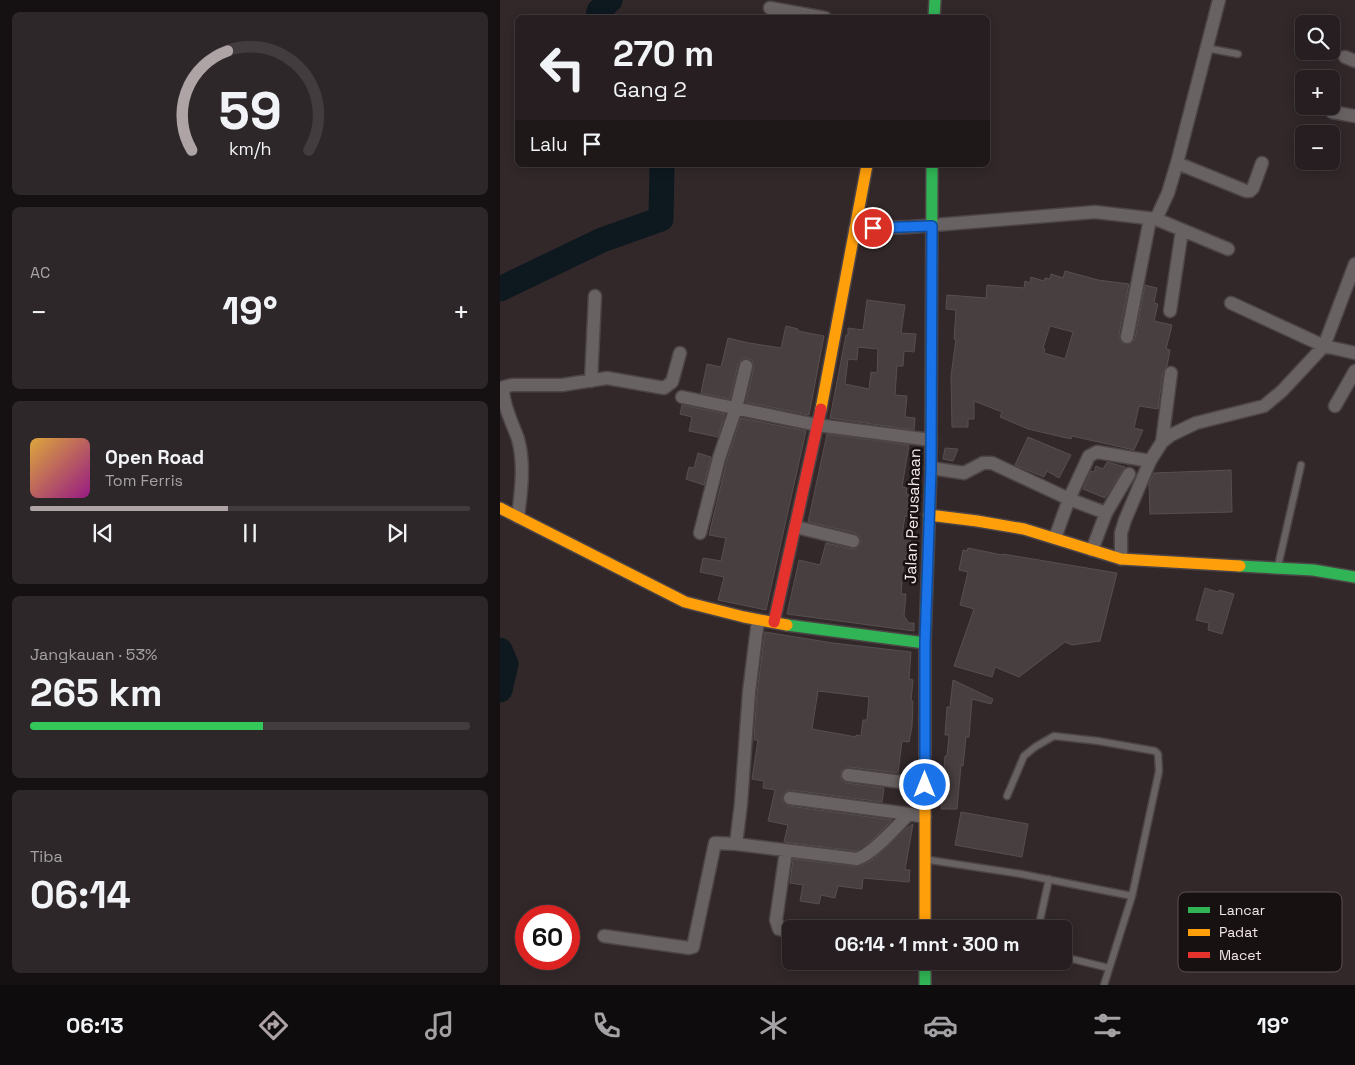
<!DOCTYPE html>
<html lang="id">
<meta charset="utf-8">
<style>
:root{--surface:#261e20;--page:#2e2729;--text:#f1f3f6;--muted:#a4a2a5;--line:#423c3e;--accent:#aea4a6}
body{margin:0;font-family:"Space Grotesk",sans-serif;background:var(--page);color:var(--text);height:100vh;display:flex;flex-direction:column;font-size:19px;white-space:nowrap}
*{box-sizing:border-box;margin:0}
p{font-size:16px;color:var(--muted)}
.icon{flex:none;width:28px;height:28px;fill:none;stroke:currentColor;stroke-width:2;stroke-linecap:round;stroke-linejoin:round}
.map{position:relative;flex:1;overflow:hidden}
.sheet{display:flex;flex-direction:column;gap:12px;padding:12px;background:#151012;width:500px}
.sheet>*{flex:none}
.banner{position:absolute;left:15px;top:15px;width:475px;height:152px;border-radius:8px;box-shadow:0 2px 12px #0003,0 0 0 1px var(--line);background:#261e20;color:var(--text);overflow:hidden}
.controls{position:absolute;left:795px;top:15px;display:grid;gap:10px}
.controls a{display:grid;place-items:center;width:45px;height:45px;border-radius:8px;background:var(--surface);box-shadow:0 2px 12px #0003,0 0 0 1px var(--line);font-size:25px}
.speed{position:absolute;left:15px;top:905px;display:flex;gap:10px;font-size:25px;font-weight:700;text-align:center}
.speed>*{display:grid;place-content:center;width:65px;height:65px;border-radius:50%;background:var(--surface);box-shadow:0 2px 12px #0003,0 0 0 1px var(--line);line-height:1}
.speed .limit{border:8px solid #d22;background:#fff;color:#111}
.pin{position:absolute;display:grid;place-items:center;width:42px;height:42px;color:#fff;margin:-21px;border:2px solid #fff;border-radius:50%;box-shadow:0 1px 5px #0007}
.me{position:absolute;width:55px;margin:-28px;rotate:0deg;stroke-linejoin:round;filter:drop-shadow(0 0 4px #0008)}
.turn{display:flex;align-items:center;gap:18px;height:105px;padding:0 15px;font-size:22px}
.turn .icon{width:65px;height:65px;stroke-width:2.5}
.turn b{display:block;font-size:35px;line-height:42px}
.then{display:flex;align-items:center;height:48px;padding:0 15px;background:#0003;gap:10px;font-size:19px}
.big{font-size:38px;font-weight:800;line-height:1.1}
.sheet .card{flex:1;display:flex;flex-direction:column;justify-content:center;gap:8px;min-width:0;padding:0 18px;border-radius:8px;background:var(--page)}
.sheet .dial{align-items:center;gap:0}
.dial svg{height:130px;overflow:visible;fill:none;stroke:var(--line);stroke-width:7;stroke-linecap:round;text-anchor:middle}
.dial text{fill:var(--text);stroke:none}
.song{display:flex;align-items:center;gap:15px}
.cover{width:60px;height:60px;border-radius:8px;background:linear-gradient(135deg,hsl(40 70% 55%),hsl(310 70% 35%))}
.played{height:5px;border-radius:2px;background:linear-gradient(90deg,var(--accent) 45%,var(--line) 45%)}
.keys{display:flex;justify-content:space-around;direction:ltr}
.heat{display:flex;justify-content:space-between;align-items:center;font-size:28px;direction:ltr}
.charge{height:8px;border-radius:4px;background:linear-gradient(90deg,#34c759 53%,var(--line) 0)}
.trip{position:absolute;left:282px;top:920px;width:290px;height:50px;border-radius:8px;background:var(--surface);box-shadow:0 2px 12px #0003,0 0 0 1px var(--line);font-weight:800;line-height:50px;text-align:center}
.dock{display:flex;height:80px;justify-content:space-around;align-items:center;background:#0f0c0d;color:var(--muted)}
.dock .icon{width:35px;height:35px}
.dock .active{color:var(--accent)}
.dock b{font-size:22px;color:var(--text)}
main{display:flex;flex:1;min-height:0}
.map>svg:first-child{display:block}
</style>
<main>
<section class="sheet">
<div class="card dial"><svg viewBox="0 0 100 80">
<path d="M14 69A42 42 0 1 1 86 69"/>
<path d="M14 69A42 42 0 0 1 36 8" stroke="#aea4a6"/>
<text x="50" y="56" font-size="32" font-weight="700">59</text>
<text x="50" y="72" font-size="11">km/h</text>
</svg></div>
<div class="card"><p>AC</p>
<div class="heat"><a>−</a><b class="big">19°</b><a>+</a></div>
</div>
<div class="card">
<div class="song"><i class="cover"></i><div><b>Open Road</b><p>Tom Ferris</p></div></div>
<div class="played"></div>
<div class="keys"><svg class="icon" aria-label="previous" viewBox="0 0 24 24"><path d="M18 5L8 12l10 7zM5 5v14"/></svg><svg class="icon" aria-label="pause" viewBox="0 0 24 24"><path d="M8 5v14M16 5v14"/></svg><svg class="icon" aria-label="next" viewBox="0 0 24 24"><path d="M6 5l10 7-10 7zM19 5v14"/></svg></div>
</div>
<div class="card"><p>Jangkauan · 53%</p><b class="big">265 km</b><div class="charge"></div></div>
<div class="card"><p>Tiba</p><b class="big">06:14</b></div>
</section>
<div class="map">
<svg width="855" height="985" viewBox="0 0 855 985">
<rect width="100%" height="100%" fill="#32282a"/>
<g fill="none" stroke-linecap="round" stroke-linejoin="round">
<path stroke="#0d181f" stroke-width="25" d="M 98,18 L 99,11 L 110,0
M 0,289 L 102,240 L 161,219 L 162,165
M 0,650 L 6,664 L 0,690"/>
</g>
<path fill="#473f40" stroke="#574e50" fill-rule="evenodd" d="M 565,271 L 598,280 L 629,284 L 619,335 L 622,343 L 630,344 L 635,339 L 645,285 L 657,288 L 654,303 L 658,304 L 654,321 L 672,325 L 666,349 L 670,350 L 667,366 L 663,372 L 658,409 L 639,406 L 634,428 L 643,430 L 634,450 L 572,436 L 571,439 L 528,429 L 500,417 L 502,412 L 474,401 L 474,419 L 468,419 L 468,427 L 452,427 L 451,376 L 456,339 L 454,339 L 456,310 L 446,309 L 447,295 L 486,298 L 487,285 L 524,288 L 525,281 L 530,283 L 531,277 L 544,281 L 545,278 L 550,279 L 551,274 L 563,278 ZM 550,326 L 573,332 L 565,359 L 544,353 L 545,349 L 543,348 Z
M 367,300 L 405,305 L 401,333 L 416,334 L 414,352 L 404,351 L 403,366 L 397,366 L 395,395 L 407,396 L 405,417 L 415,418 L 414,430 L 330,418 L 346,335 L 348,335 L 348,328 L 363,330 ZM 358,347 L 378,349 L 377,373 L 371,372 L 369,389 L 345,384 L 348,359 L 357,360 Z
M 286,326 L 298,329 L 298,331 L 324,336 L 309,415 L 246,402 L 254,367 L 252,360 L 247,358 L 243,358 L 238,364 L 230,399 L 201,393 L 207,364 L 221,367 L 228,338 L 249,343 L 281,348 Z
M 182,405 L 225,414 L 218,437 L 189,431 L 192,417 L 180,414 Z
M 241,418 L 306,431 L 266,610 L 218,600 L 224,577 L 200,572 L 203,558 L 221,561 L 226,538 L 209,535 L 227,460 Z
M 327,434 L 409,445 L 402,487 L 407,488 L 406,494 L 418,496 L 418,498 L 415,517 L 405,516 L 402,536 L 411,538 L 407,560 L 404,559 L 401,594 L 406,594 L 404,616 L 409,623 L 414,623 L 414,631 L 287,614 L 299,560 L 320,565 L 326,543 L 352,549 L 358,547 L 361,542 L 359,536 L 355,533 L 308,522 Z
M 528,437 L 571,455 L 559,478 L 547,471 L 544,477 L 515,465 Z
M 445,448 L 458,449 L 453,461 L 443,459 Z
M 198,453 L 211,457 L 204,485 L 186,479 L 189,467 L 194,468 Z
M 607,462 L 625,467 L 605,498 L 583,489 L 591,471 L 594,472 L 596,466 L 603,469 Z
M 731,470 L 732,512 L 650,514 L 649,484 L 654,473 Z
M 468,548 L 502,555 L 503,554 L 617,573 L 600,641 L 572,645 L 565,642 L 519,677 L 495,667 L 492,677 L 454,666 L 474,609 L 460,605 L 468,572 L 459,570 L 463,550 L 467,551 Z
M 705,588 L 718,592 L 719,590 L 734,594 L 722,634 L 708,630 L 709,623 L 696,620 Z
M 265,632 L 333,643 L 411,652 L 409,679 L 413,680 L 411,701 L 413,701 L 412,726 L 409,742 L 402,741 L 398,773 L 349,767 L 342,770 L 340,773 L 341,779 L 346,783 L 384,788 L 382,802 L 291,790 L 286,791 L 282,796 L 283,802 L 289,806 L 392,820 L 372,840 L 356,851 L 284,842 L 288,825 L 268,821 L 275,790 L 263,788 L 264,781 L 252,779 L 258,740 L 254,740 L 257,693 ZM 318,691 L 369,697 L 367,720 L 363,720 L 361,736 L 356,735 L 356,737 L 312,729 Z
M 453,680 L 493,699 L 491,704 L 472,699 L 469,737 L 466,737 L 463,766 L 461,765 L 457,809 L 441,809 L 445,756 L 447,756 L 449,735 L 445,735 L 447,707 L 450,707 Z
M 461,812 L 528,824 L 522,857 L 455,845 Z
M 413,824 L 405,870 L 410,870 L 409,882 L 363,878 L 362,889 L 338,886 L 335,898 L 321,895 L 319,904 L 300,901 L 303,885 L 290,883 L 293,859 L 360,867 L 375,858 L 407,828 Z"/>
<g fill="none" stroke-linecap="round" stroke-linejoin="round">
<g stroke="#4c4446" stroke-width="9">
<path id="lane" d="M 706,48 L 738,54
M 778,566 L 801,465
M 507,796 L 524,756 L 535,747 L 554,736 L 598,741 L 655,751 L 658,754 L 659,771 L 632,896 L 604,985
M 429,860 L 521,874 L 632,896
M 538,929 L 549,879
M 564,957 L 609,968"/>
</g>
<g stroke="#4c4446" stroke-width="15">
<path id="street" d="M 719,0 L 677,163 L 668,193 L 656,219 L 728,249
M 270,8 L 325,18
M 845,57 L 855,61
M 832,112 L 855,116
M 677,163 L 746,191 L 750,191 L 753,188 L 762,163
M 355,229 L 410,227 L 595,212 L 656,219
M 731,303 L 824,346 L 855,353
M 670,311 L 682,230
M 627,337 L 650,219
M 91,381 L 95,296
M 182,397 L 317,425 L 431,440
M 835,406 L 855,371
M 662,442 L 671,373
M 431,468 L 464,473 L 483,463 L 492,463 L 569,499 L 589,456 L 597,452 L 650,461
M 18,517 C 21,492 25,464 18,439 C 14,427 0,399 4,387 L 12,385 L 62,385 L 107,378 L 164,388 L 172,382 L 180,353
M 296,527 L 353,541
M 200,533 L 219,458 L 236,408 L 246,366
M 555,538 L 569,499 L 606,513 L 629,474
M 592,550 L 606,513
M 621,559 L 621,533 L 625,520 L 650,461 L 662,442 L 671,435 L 696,423 L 764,406 L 782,391 L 824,346 L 855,264
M 348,775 L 425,785
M 290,798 L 409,814
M 236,844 L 241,803 L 249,692 L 258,620
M 286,851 L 276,920 L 279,929 L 291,932
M 104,936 L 189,948 L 193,947 L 215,843 L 236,844 L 357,859 C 373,854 397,826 409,814 L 425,817"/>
</g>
<g stroke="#4c4446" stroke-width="14">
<path id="fast" d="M 434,18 L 435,0
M 740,566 L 813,570 L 855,577
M 287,625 L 425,643
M 425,692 L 425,643 L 431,468 L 432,165
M 425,961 L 425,985"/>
</g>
<g stroke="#4c4446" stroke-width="14">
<path id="slow" d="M 321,409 L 367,165
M 0,508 L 185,602 L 244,617 L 287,625
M 429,515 L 477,521 L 524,529 L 621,559 L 740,566
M 425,692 L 425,929"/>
</g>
<g stroke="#4c4446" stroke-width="14">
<path id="jam" d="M 274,622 L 321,409"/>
</g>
<use href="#lane" stroke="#696263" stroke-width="6"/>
<use href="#street" stroke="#696263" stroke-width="12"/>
<use href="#fast" stroke="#30b455" stroke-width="11"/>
<use href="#slow" stroke="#ff9f0a" stroke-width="11"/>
<use href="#jam" stroke="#e5322d" stroke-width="11"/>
</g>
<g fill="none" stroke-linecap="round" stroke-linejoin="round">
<g stroke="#114b97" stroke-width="12">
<path id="route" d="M 373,228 L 432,226 L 431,468 L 425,643 L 425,785"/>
</g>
<use href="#route" stroke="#1a73e8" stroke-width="9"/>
</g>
<g text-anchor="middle" stroke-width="5" stroke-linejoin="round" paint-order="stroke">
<g font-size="16" fill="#f1e6e8" stroke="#181111">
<text transform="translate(412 516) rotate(-88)" y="6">Jalan Perusahaan</text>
</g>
</g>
<rect x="678" y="892" width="164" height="80" rx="8" fill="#181111" stroke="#595152" stroke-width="1"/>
<rect x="688" y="907" width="22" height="6" fill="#30b455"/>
<rect x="688" y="929" width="22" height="7" fill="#ff9f0a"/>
<rect x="688" y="952" width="22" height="6" fill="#e5322d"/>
<g font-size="14" fill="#f1e6e8">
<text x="719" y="915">Lancar</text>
<text x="719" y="937">Padat</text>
<text x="719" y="960">Macet</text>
</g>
</svg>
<div class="controls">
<a><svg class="icon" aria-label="search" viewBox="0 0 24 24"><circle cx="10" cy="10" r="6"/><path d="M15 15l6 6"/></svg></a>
<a>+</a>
<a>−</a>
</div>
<div class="speed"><div class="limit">60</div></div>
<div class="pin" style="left:373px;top:228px;background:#d93025"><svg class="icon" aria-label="arrive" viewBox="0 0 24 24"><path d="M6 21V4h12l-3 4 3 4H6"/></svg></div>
<svg class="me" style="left:425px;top:785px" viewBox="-20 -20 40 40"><circle r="17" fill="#1a73e8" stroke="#fff" stroke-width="3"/><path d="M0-11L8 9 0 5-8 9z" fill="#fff"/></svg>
<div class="trip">06:14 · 1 mnt · 300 m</div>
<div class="banner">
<div class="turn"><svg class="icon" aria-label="left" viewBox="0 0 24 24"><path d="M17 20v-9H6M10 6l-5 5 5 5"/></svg><div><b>270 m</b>Gang 2</div></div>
<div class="then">Lalu<svg class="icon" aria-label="arrive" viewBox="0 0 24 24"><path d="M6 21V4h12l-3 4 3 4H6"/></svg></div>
</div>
</div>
</main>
<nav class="dock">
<b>06:13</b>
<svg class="icon active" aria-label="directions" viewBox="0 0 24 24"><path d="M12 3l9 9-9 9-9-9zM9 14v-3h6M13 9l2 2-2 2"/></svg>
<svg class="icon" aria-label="music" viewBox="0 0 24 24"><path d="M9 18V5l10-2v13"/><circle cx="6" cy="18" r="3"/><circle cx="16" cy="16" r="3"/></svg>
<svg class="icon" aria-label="phone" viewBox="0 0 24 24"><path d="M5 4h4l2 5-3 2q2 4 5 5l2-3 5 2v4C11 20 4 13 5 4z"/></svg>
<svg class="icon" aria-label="climate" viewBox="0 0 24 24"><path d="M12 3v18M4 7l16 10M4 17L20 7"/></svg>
<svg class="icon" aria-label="car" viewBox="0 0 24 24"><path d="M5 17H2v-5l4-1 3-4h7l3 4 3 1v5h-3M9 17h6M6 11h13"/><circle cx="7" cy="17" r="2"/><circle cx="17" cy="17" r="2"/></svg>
<svg class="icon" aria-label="filters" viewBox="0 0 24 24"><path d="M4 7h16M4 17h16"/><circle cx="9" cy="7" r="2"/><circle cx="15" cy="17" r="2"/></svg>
<b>19°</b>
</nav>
